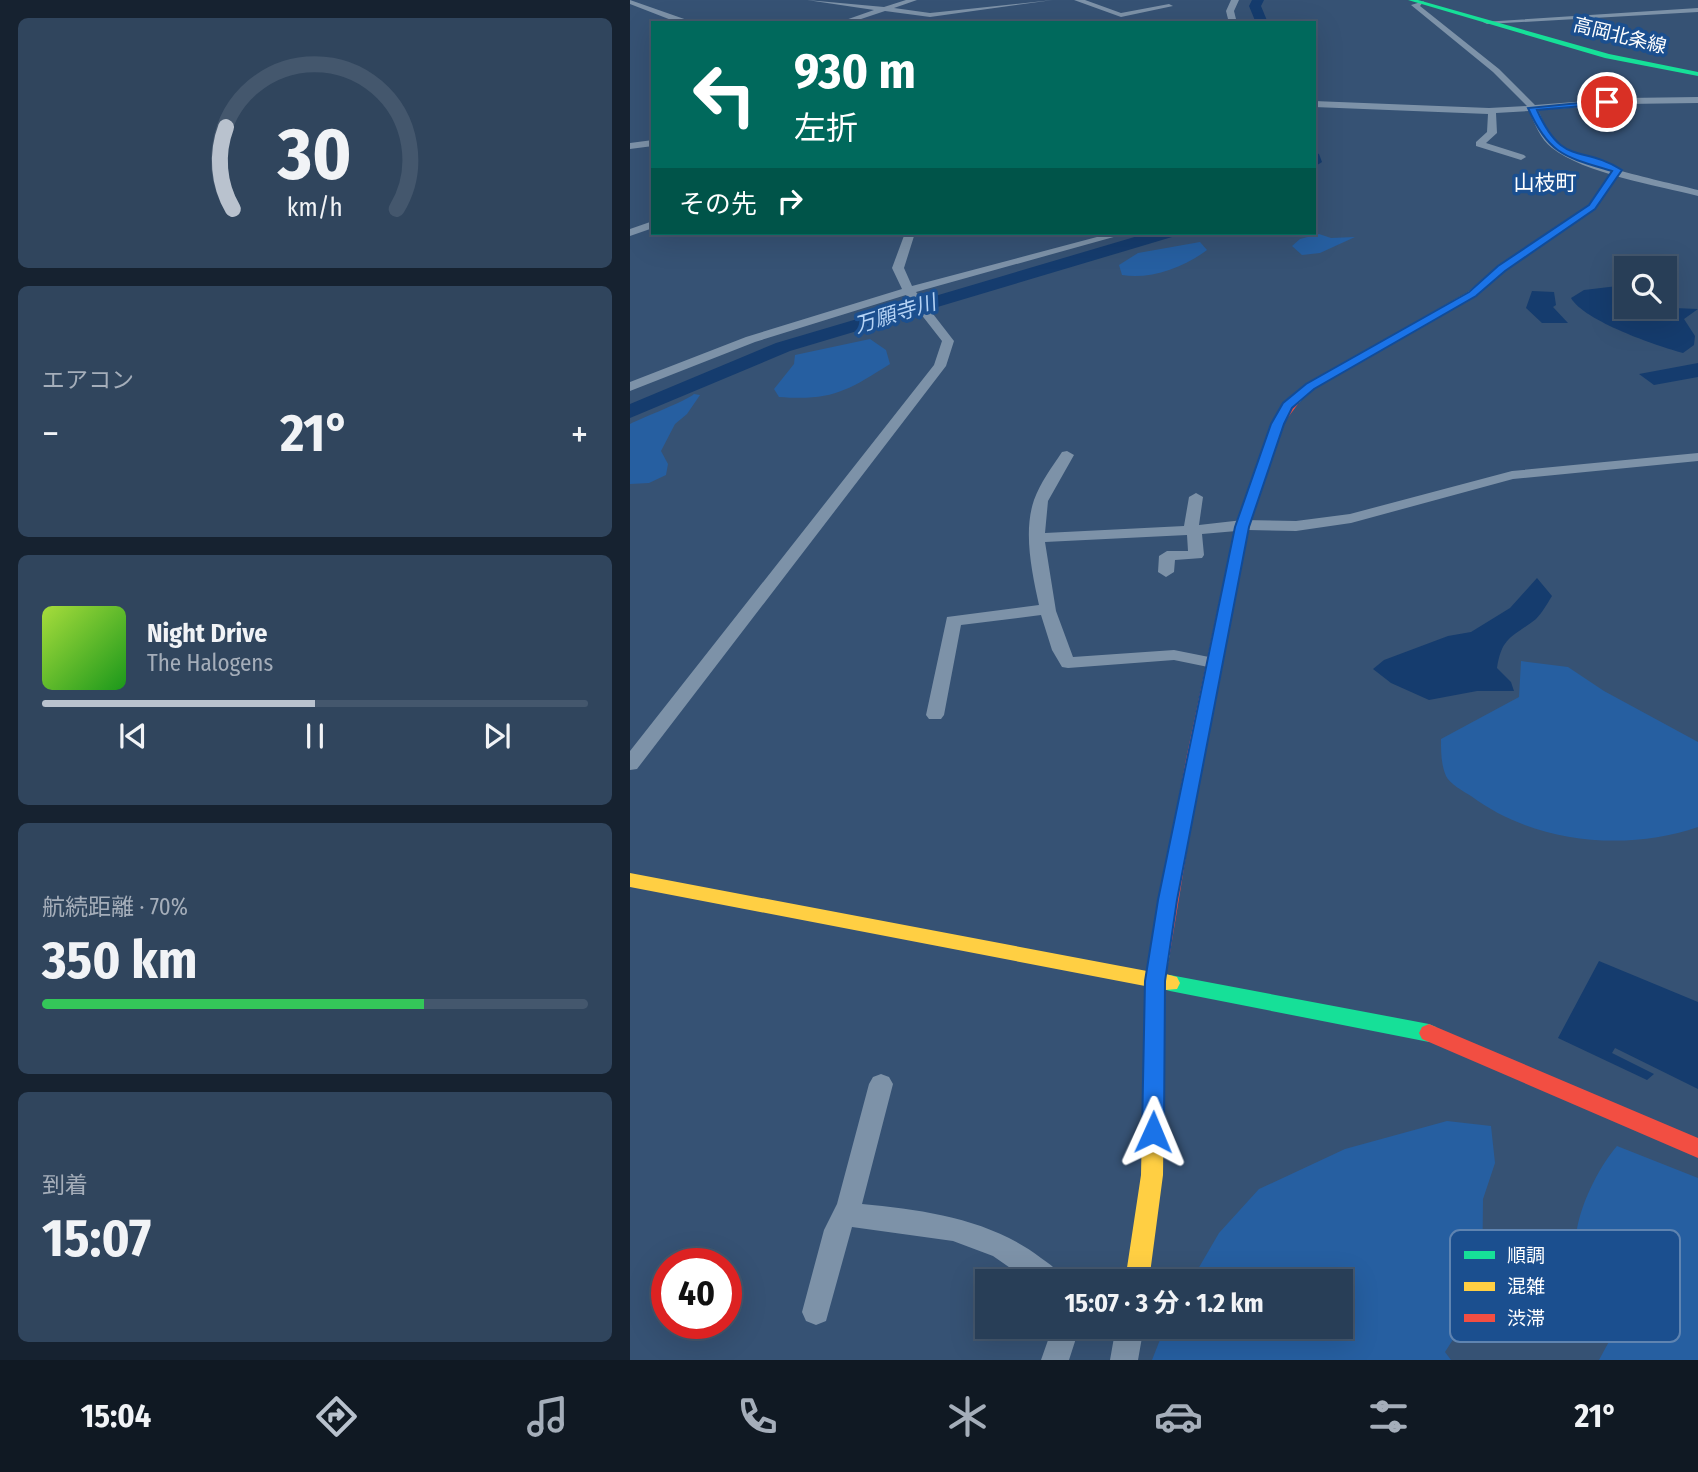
<!DOCTYPE html>
<html lang="ja">
<meta charset="utf-8">
<style>
:root{--surface:#283e57;--page:#30455d;--text:#f1f3f6;--muted:#a5aeba;--line:#44576d;--accent:#b9c2ce}
body{margin:0;font-family:"Fira Sans Condensed","Noto Sans JP",sans-serif;background:var(--page);color:var(--text);height:100vh;display:flex;flex-direction:column;font-size:26px;white-space:nowrap}
*{box-sizing:border-box;margin:0}
p{font-size:23px;color:var(--muted)}
.icon{flex:none;width:38px;height:38px;fill:none;stroke:currentColor;stroke-width:2;stroke-linecap:round;stroke-linejoin:round}
.map{position:relative;flex:1;overflow:hidden}
.side{display:flex;flex-direction:column;gap:18px;padding:18px;background:#162230;width:630px}
.side>*{flex:none}
.hud{position:absolute;left:21px;top:21px;width:665px;height:214px;border-radius:0px;box-shadow:0 7px 28px #0002,0 0 0 2px var(--line);background:#00695c;color:#fff;overflow:hidden}
.buttons{position:absolute;left:984px;top:256px;display:grid;gap:14px}
.buttons a{display:grid;place-items:center;width:63px;height:63px;border-radius:0px;background:var(--surface);box-shadow:0 7px 28px #0002,0 0 0 2px var(--line);font-size:35px}
.speed{position:absolute;left:21px;top:1248px;display:flex;gap:14px;font-size:35px;font-weight:700;text-align:center}
.speed>*{display:grid;place-content:center;width:91px;height:91px;border-radius:50%;background:var(--surface);box-shadow:0 7px 28px #0002,0 0 0 2px var(--line);line-height:1}
.speed .limit{border:10px solid #d22;background:#fff;color:#111}
.pin{position:absolute;display:grid;place-items:center;width:60px;height:60px;color:#fff;margin:-30px;border:4px solid #fff;border-radius:50%;box-shadow:0 2px 7px #0007}
.me{position:absolute;width:77px;margin:-38px;rotate:1deg;stroke-linejoin:round;filter:drop-shadow(0 0 5px #0008)}
.turn{display:flex;align-items:center;gap:24px;height:147px;padding:0 28px;font-size:32px}
.turn .icon{width:91px;height:91px;stroke-width:2.5}
.turn b{display:block;font-size:49px;line-height:60px}
.then{display:flex;align-items:center;height:66px;padding:0 28px;background:#0003;gap:14px;font-size:26px}
.big{font-size:52px;font-weight:700;line-height:1.1}
.side .widget{flex:1;display:flex;flex-direction:column;justify-content:center;gap:10px;min-width:0;padding:0 24px;border-radius:10px;background:var(--page)}
.side .dial{align-items:center;gap:0}
.dial svg{height:182px;overflow:visible;fill:none;stroke:var(--line);stroke-width:7;stroke-linecap:round;text-anchor:middle}
.dial text{fill:var(--text);stroke:none}
.song{display:flex;align-items:center;gap:21px}
.cover{width:84px;height:84px;border-radius:10px;background:linear-gradient(135deg,hsl(80 70% 55%),hsl(120 70% 35%))}
.played{height:7px;border-radius:4px;background:linear-gradient(90deg,var(--accent) 50%,var(--line) 50%)}
.keys{display:flex;justify-content:space-around;direction:ltr}
.heat{display:flex;justify-content:space-between;align-items:center;font-size:38px;direction:ltr}
.charge{height:10px;border-radius:5px;background:linear-gradient(90deg,#34c759 70%,var(--line) 0)}
.trip{position:absolute;left:345px;top:1269px;width:378px;height:70px;border-radius:0px;background:var(--surface);box-shadow:0 7px 28px #0002,0 0 0 2px var(--line);font-weight:700;line-height:70px;text-align:center}
.tab-bar{display:flex;height:112px;justify-content:space-around;align-items:center;background:#101923;color:var(--muted)}
.tab-bar .icon{width:49px;height:49px}
.tab-bar .current{color:var(--accent)}
.tab-bar b{font-size:32px;color:var(--text)}
main{display:flex;flex:1;min-height:0}
.map>svg:first-child{display:block}
</style>
<main>
<section class="side">
<div class="widget dial"><svg viewBox="0 0 100 80">
<path d="M14 69A42 42 0 1 1 86 69"/>
<path d="M14 69A42 42 0 0 1 11 33" stroke="#b9c2ce"/>
<text x="50" y="56" font-size="32" font-weight="700">30</text>
<text x="50" y="72" font-size="11">km/h</text>
</svg></div>
<div class="widget"><p>エアコン</p>
<div class="heat"><a>−</a><b class="big">21°</b><a>+</a></div>
</div>
<div class="widget">
<div class="song"><i class="cover"></i><div><b>Night Drive</b><p>The Halogens</p></div></div>
<div class="played"></div>
<div class="keys"><svg class="icon" aria-label="previous" viewBox="0 0 24 24"><path d="M18 5L8 12l10 7zM5 5v14"/></svg><svg class="icon" aria-label="pause" viewBox="0 0 24 24"><path d="M8 5v14M16 5v14"/></svg><svg class="icon" aria-label="next" viewBox="0 0 24 24"><path d="M6 5l10 7-10 7zM19 5v14"/></svg></div>
</div>
<div class="widget"><p>航続距離 · 70%</p><b class="big">350 km</b><div class="charge"></div></div>
<div class="widget"><p>到着</p><b class="big">15:07</b></div>
</section>
<div class="map">
<svg width="1068" height="1360" viewBox="0 0 1068 1360">
<rect width="100%" height="100%" fill="#365274"/>
<path fill="#265fa1" d="M 689,234 L 701,238 L 725,237 L 690,253 L 672,255 L 662,246 L 670,239 Z
M 570,242 L 577,250 C 555,267 520,280 492,275 L 489,265 L 508,253 Z
M 240,339 L 256,350 L 260,364 C 217,391 202,401 149,397 L 144,389 L 164,364 L 165,355 Z
M 64,394 L 70,395 L 57,414 L 45,424 L 31,451 L 38,464 L 36,475 L 19,483 L 0,484 L 0,424 C 14,417 56,401 64,394 Z
M 891,661 L 938,667 L 974,691 L 1068,742 L 1068,827 C 995,852 904,843 841,796 C 833,791 820,784 816,776 C 811,764 811,752 811,739 L 889,697 Z
M 817,1121 L 861,1126 L 865,1163 L 853,1199 L 852,1294 L 815,1352 L 821,1360 L 522,1360 L 535,1327 L 710,1326 L 710,1281 L 561,1281 L 589,1233 L 629,1189 L 715,1149 Z
M 987,1146 L 1068,1178 L 1068,1360 L 969,1360 L 989,1323 L 980,1303 L 950,1275 C 949,1262 945,1248 946,1236 C 949,1207 968,1168 987,1146 Z"/>
<path fill="#153c6e" d="M 996,285 L 996,306 L 1068,309 L 1054,319 L 1065,336 L 1064,345 L 1053,353 C 1027,346 954,321 941,298 L 954,290 Z
M 902,291 L 924,292 L 926,305 L 923,307 L 938,323 L 912,323 L 896,308 Z
M 1068,363 L 1068,377 L 1024,385 L 1009,374 Z
M 907,578 L 922,596 C 917,604 912,613 906,619 C 883,637 872,636 867,668 L 881,682 L 884,691 L 847,691 L 799,700 L 761,683 L 743,669 L 754,660 L 818,636 L 841,632 L 880,608 Z
M 969,961 L 1068,1002 L 1068,1089 L 985,1048 L 982,1053 L 1024,1074 L 1017,1080 L 928,1038 Z"/>
<g fill="none" stroke-linecap="round" stroke-linejoin="round">
<path fill="#153c6e" fill-rule="evenodd" d="M 622,0 L 634,0 L 631,6 L 638,23 L 626,23 L 619,6 Z
M 684,152 L 689,154 L 692,162 L 684,167 Z
M 518,233 L 545,233 L 542,237 L 160,351 L 0,418 L 0,404 L 146,343 Z"/>
<path fill="#7d92a8" fill-rule="evenodd" d="M 0,0 L 60,21 L 61,23 L 49,23 L 0,4 Z
M 177,0 L 254,7 L 276,0 L 287,0 L 264,8 L 300,13 L 423,0 L 300,17 L 255,11 L 219,23 L 207,23 L 244,10 Z
M 444,0 L 455,0 L 491,13 L 539,4 L 543,6 L 491,17 Z
M 601,0 L 609,0 L 604,11 L 607,23 L 599,23 L 596,11 Z
M 794,1 L 790,6 L 869,69 L 905,105 L 996,98 L 1068,97 L 1068,103 L 996,104 L 908,110 C 913,120 916,131 923,139 C 946,165 1034,181 1068,190 L 1068,196 C 1029,186 953,173 922,148 C 910,139 905,124 899,111 L 866,113 L 867,133 L 856,143 L 894,155 L 896,157 L 891,160 L 846,146 L 846,142 L 857,132 L 858,114 L 684,107 L 684,101 L 859,108 L 897,106 L 863,72 L 781,5 Z
M 1068,8 L 1068,12 L 857,24 L 853,22 Z
M 23,140 L 23,146 L 0,149 L 0,143 Z
M 23,221 L 23,228 L 0,236 L 0,229 Z
M 275,233 L 285,233 L 274,268 L 282,286 L 482,233 L 498,233 L 286,292 L 324,341 L 316,366 L 7,769 L 0,770 L 0,751 L 304,365 L 312,341 L 276,295 L 125,342 L 0,391 L 0,382 L 116,337 L 272,289 L 262,268 Z
M 437,451 L 444,455 L 418,501 L 415,533 L 554,526 L 559,497 L 566,493 L 573,497 L 569,525 L 613,520 L 666,521 L 720,514 L 882,471 L 1068,453 L 1068,461 L 883,479 L 721,523 L 666,531 L 618,530 L 572,534 L 574,555 L 572,558 L 545,560 L 544,572 L 536,577 L 528,572 L 529,556 L 537,551 L 558,551 L 557,535 L 415,542 L 426,611 L 443,657 L 544,650 L 589,659 L 592,663 L 589,667 L 583,668 L 544,660 L 438,668 L 432,667 L 422,650 L 411,615 L 331,625 L 314,715 L 311,719 L 299,719 L 296,715 L 317,617 L 409,605 C 402,573 393,532 404,500 C 410,483 422,467 432,452 Z
M 251,1074 L 259,1077 L 263,1084 L 232,1204 C 295,1210 360,1219 411,1258 C 421,1265 429,1270 433,1281 L 399,1281 L 363,1256 L 323,1241 L 222,1227 L 196,1321 L 186,1325 L 176,1321 L 172,1312 L 194,1230 L 207,1204 L 239,1084 L 243,1077 Z
M 423,1326 L 450,1326 L 439,1360 L 411,1360 Z
M 486,1326 L 514,1326 L 508,1360 L 480,1360 Z"/>
<path fill="#16e098" fill-rule="evenodd" d="M 778,0 L 788,0 L 979,54 L 1068,72 L 1068,76 L 975,58 Z
M 540,975 L 799,1024 L 806,1027 L 809,1033 L 806,1039 L 799,1042 L 540,991 L 533,989 L 530,983 L 533,977 Z"/>
<path fill="#ffcf43" fill-rule="evenodd" d="M 985,168 L 992,170 L 965,209 L 875,271 L 846,296 L 684,389 L 669,403 L 661,403 L 661,397 L 676,385 L 838,292 L 867,267 L 959,205 Z
M 0,873 L 517,971 L 523,948 L 530,945 L 537,948 L 540,953 L 536,974 L 547,977 L 550,983 L 547,989 L 535,990 L 533,1175 L 519,1281 L 495,1281 L 511,1175 L 515,986 L 0,887 Z"/>
<path fill="#f24e42" fill-rule="evenodd" d="M 665,396 L 671,400 L 653,424 L 619,527 L 572,759 L 540,953 L 537,958 L 530,961 L 523,958 L 520,953 L 556,759 L 605,527 L 641,424 L 661,397 Z
M 799,1024 L 1068,1138 L 1068,1158 L 792,1039 L 789,1033 L 792,1027 Z"/>
</g>
<path fill="#1a73e8" stroke="#114b97" stroke-width="2" d="M 980,100 L 977,104 L 907,110 C 933,168 951,144 992,170 L 965,209 L 875,271 L 846,296 L 684,389 L 662,408 L 654,424 L 619,527 L 547,900 L 535,981 L 534,1132 L 531,1139 L 523,1142 L 515,1139 L 512,1132 L 515,981 L 528,900 L 605,527 L 641,424 L 653,403 L 676,384 L 839,292 L 868,266 L 959,205 L 982,171 C 935,157 919,155 898,108 Z"/>
<g text-anchor="middle" stroke-width="7" stroke-linejoin="round" paint-order="stroke">
<g font-size="19" fill="#fff" stroke="#1b4f8f">
<text transform="translate(990 35) rotate(14)" y="7">高岡北条線</text>
</g>
<g font-size="21" fill="#fff" stroke="#1b4f8f">
<text x="915" y="190">山枝町</text>
</g>
<g font-size="21" font-style="italic" fill="#b5d3f5" stroke="#1b4f8f">
<text transform="translate(265 314) rotate(-17)" y="7">万願寺川</text>
</g>
</g>
<rect x="820" y="1230" width="230" height="112" rx="10" fill="#1b4f8f" stroke="#5f84b1" stroke-width="2"/>
<rect x="834" y="1251" width="31" height="8" fill="#16e098"/>
<rect x="834" y="1282" width="31" height="9" fill="#ffcf43"/>
<rect x="834" y="1314" width="31" height="8" fill="#f24e42"/>
<g font-size="19" fill="#fff">
<text x="877" y="1262">順調</text>
<text x="877" y="1293">混雑</text>
<text x="877" y="1325">渋滞</text>
</g>
</svg>
<div class="buttons">
<a><svg class="icon" aria-label="search" viewBox="0 0 24 24"><circle cx="10" cy="10" r="6"/><path d="M15 15l6 6"/></svg></a>
</div>
<div class="speed"><div class="limit">40</div></div>
<div class="pin" style="left:977px;top:102px;background:#d93025"><svg class="icon" aria-label="arrive" viewBox="0 0 24 24"><path d="M6 21V4h12l-3 4 3 4H6"/></svg></div>
<svg class="me" style="left:523px;top:1132px" viewBox="-20 -20 40 40"><path d="M0-17L14 15 0 8-14 15z" fill="#1a73e8" stroke="#fff" stroke-width="4"/></svg>
<div class="trip">15:07 · 3 分 · 1.2 km</div>
<div class="hud">
<div class="turn"><svg class="icon" aria-label="left" viewBox="0 0 24 24"><path d="M17 20v-9H6M10 6l-5 5 5 5"/></svg><div><b>930 m</b>左折</div></div>
<div class="then">その先<svg class="icon" aria-label="right" viewBox="0 0 24 24"><path d="M7 20v-9h11M14 6l5 5-5 5"/></svg></div>
</div>
</div>
</main>
<nav class="tab-bar">
<b>15:04</b>
<svg class="icon current" aria-label="directions" viewBox="0 0 24 24"><path d="M12 3l9 9-9 9-9-9zM9 14v-3h6M13 9l2 2-2 2"/></svg>
<svg class="icon" aria-label="music" viewBox="0 0 24 24"><path d="M9 18V5l10-2v13"/><circle cx="6" cy="18" r="3"/><circle cx="16" cy="16" r="3"/></svg>
<svg class="icon" aria-label="phone" viewBox="0 0 24 24"><path d="M5 4h4l2 5-3 2q2 4 5 5l2-3 5 2v4C11 20 4 13 5 4z"/></svg>
<svg class="icon" aria-label="climate" viewBox="0 0 24 24"><path d="M12 3v18M4 7l16 10M4 17L20 7"/></svg>
<svg class="icon" aria-label="car" viewBox="0 0 24 24"><path d="M5 17H2v-5l4-1 3-4h7l3 4 3 1v5h-3M9 17h6M6 11h13"/><circle cx="7" cy="17" r="2"/><circle cx="17" cy="17" r="2"/></svg>
<svg class="icon" aria-label="filters" viewBox="0 0 24 24"><path d="M4 7h16M4 17h16"/><circle cx="9" cy="7" r="2"/><circle cx="15" cy="17" r="2"/></svg>
<b>21°</b>
</nav>
